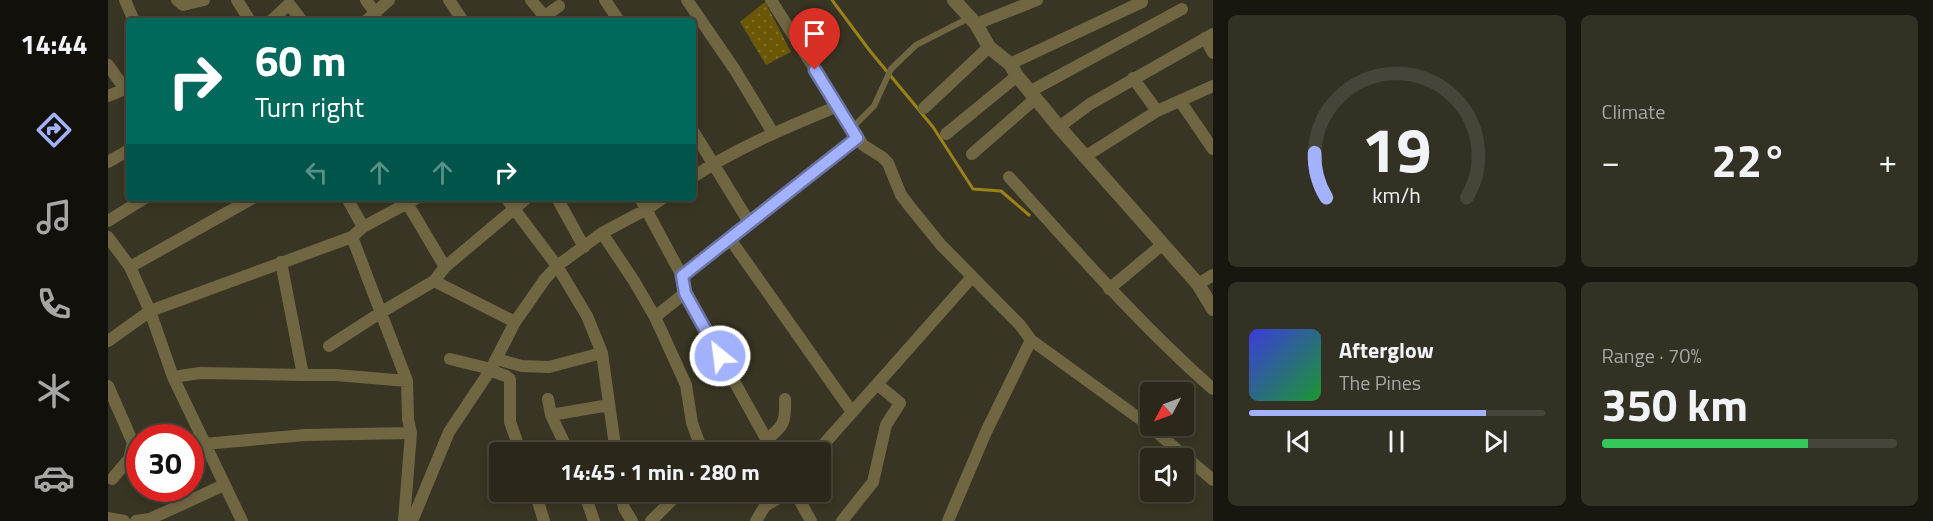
<!DOCTYPE html>
<meta charset="utf-8">
<style>
:root{--surface:#2b281b;--page:#333024;--text:#f1f3f6;--muted:#a6a6a3;--line:#47443a;--accent:#a3b2fd}
body{margin:0;font-family:"Titillium Web",sans-serif;background:var(--page);color:var(--text);height:100vh;display:flex;flex-direction:column;font-size:22px;white-space:nowrap}
*{box-sizing:border-box;margin:0}
p{font-size:20px;color:var(--muted)}
.icon{flex:none;width:33px;height:33px;fill:none;stroke:currentColor;stroke-width:2;stroke-linecap:round;stroke-linejoin:round}
.map{position:relative;flex:1;overflow:hidden}
.details{display:flex;flex-direction:column;gap:15px;padding:15px;background:#18160f;width:720px}
.details>*{flex:none}
.guide{position:absolute;left:18px;top:18px;width:570px;height:183px;border-radius:6px;box-shadow:0 3px 9px #0003,0 0 0 2px var(--line);background:#00695c;color:#fff;overflow:hidden}
.needle{width:39px;rotate:229deg}
.tools{position:absolute;left:1032px;top:382px;display:grid;gap:12px}
.tools a{display:grid;place-items:center;width:54px;height:54px;border-radius:6px;background:var(--surface);box-shadow:0 3px 9px #0003,0 0 0 2px var(--line);font-size:30px}
.speed{position:absolute;left:18px;top:424px;display:flex;gap:12px;font-size:30px;font-weight:700;text-align:center}
.speed>*{display:grid;place-content:center;width:78px;height:78px;border-radius:50%;background:var(--surface);box-shadow:0 3px 9px #0003,0 0 0 2px var(--line);line-height:1}
.speed .limit{border:9px solid #d22;background:#fff;color:#111}
.pin{position:absolute;display:grid;place-items:center;width:51px;height:51px;color:#fff;margin:-62px -26px;border-radius:50% 50% 50% 0;rotate:-45deg;box-shadow:0 0 6px #0007}
.pin .icon{rotate:45deg}
.me{position:absolute;width:66px;margin:-33px;rotate:331deg;stroke-linejoin:round;filter:drop-shadow(0 0 4px #0008)}
.turn{display:flex;align-items:center;gap:21px;height:126px;padding:0 30px;font-size:27px}
.turn .icon{width:78px;height:78px;stroke-width:2.5}
.turn b{display:block;font-size:42px;line-height:51px}
.lanes{display:flex;align-items:center;height:57px;padding:0 30px;background:#0003;justify-content:center;gap:30px;direction:ltr}
.lanes .off{opacity:.35}
.big{font-size:45px;font-weight:700;line-height:1.1}
.details .tile{flex:1;display:flex;flex-direction:column;justify-content:center;gap:9px;min-width:0;padding:0 21px;border-radius:9px;background:var(--page)}
.details .dial{align-items:center;gap:0}
.dial svg{height:156px;overflow:visible;fill:none;stroke:var(--line);stroke-width:7;stroke-linecap:round;text-anchor:middle}
.dial text{fill:var(--text);stroke:none}
.song{display:flex;align-items:center;gap:18px}
.cover{width:72px;height:72px;border-radius:9px;background:linear-gradient(135deg,hsl(240 70% 55%),hsl(130 70% 35%))}
.played{height:6px;border-radius:3px;background:linear-gradient(90deg,var(--accent) 80%,var(--line) 80%)}
.keys{display:flex;justify-content:space-around;direction:ltr}
.heat{display:flex;justify-content:space-between;align-items:center;font-size:33px;direction:ltr}
.charge{height:9px;border-radius:4px;background:linear-gradient(90deg,#34c759 70%,var(--line) 0)}
.details .tiles{flex:1;display:grid;gap:15px;grid-template-columns:repeat(2,1fr)}
.trip{position:absolute;left:381px;top:442px;width:342px;height:60px;border-radius:6px;background:var(--surface);box-shadow:0 3px 9px #0003,0 0 0 2px var(--line);font-weight:700;line-height:60px;text-align:center}
main{display:flex;flex:1;min-height:0}
.menu{display:flex;flex-direction:column;width:108px;justify-content:space-around;align-items:center;background:#11100b;color:var(--muted)}
.menu .icon{width:42px;height:42px}
.menu .active{color:var(--accent)}
.menu b{font-size:27px;color:var(--text)}
.map>svg:first-child{display:block}
</style>
<main>
<nav class="menu">
<b>14:44</b>
<svg class="icon active" aria-label="directions" viewBox="0 0 24 24"><path d="M12 3l9 9-9 9-9-9zM9 14v-3h6M13 9l2 2-2 2"/></svg>
<svg class="icon" aria-label="music" viewBox="0 0 24 24"><path d="M9 18V5l10-2v13"/><circle cx="6" cy="18" r="3"/><circle cx="16" cy="16" r="3"/></svg>
<svg class="icon" aria-label="phone" viewBox="0 0 24 24"><path d="M5 4h4l2 5-3 2q2 4 5 5l2-3 5 2v4C11 20 4 13 5 4z"/></svg>
<svg class="icon" aria-label="climate" viewBox="0 0 24 24"><path d="M12 3v18M4 7l16 10M4 17L20 7"/></svg>
<svg class="icon" aria-label="car" viewBox="0 0 24 24"><path d="M5 17H2v-5l4-1 3-4h7l3 4 3 1v5h-3M9 17h6M6 11h13"/><circle cx="7" cy="17" r="2"/><circle cx="17" cy="17" r="2"/></svg>
</nav>
<div class="map">
<svg width="1105" height="521" viewBox="0 0 1105 521">
<defs>
<pattern id="green-dots" width="8" height="8" patternUnits="userSpaceOnUse" patternTransform="scale(1.5)"><rect width="8" height="8" fill="#6a5807"/><path d="M2 2h.1M6 6h.1" fill="none" stroke="#7f702a" stroke-width="1.8" stroke-linecap="round"/></pattern>
</defs>
<rect width="100%" height="100%" fill="#393524"/>
<path fill="url(#green-dots)" d="M 657,2 L 683,52 L 658,65 L 632,22 Z"/>
<g fill="none" stroke-linecap="round" stroke-linejoin="round">
<path stroke="#9b8218" stroke-width="3" d="M 724,0 L 762,51 L 825,127 L 865,189 L 893,191 L 921,215"/>
<path stroke="#706642" stroke-width="6" d="M 744,128 L 766,106 L 783,69 L 808,45 L 861,18"/>
<path stroke="#706642" stroke-width="12" d="M 17,0 L 26,21
M 69,0 L 75,5 L 96,0
M 129,0 L 142,21
M 258,0 L 268,14
M 341,0 L 355,21
M 423,0 L 436,16
M 497,0 L 511,21
M 579,0 L 627,70 L 665,133
M 163,21 L 181,4 L 194,21
M 258,21 L 281,0
M 430,21 L 451,6
M 868,24 L 929,0
M 1097,38 L 1105,53
M 902,64 L 1034,2
M 0,65 L 17,89
M 1025,78 L 1049,111
M 921,92 L 1074,9
M 0,96 L 17,89 L 21,92
M 1072,101 L 1105,149
M 730,106 L 755,145 L 774,157 L 780,163 L 793,195 L 803,208 L 833,245 L 912,325 L 923,340 L 1039,424 L 1105,480
M 816,108 L 881,47
M 951,127 L 982,104 L 1105,34
M 585,131 L 641,222
M 838,134 L 909,76
M 864,154 L 927,99
M 978,156 L 1049,111 L 1105,86
M 0,162 L 21,150
M 585,177 C 630,147 680,127 730,106 L 663,0
M 901,177 C 967,250 1031,324 1105,389
M 239,198 L 255,227
M 398,198 L 449,266 L 479,316 L 494,353 L 441,367 L 414,366 L 388,359 L 383,369 L 384,371 L 398,376 L 402,379 L 402,422 L 413,453
M 449,198 L 476,247
M 532,198 L 574,276 L 577,293 L 666,453
M 299,203 L 337,267
M 0,221 L 37,198
M 494,233 L 526,281 L 547,317
M 0,237 L 22,267 L 42,311 L 244,237 L 255,227 L 309,198
M 244,237 L 299,381 L 300,419 L 303,433 L 296,521
M 622,239 L 744,412
M 22,267 L 145,198
M 574,276 L 749,138
M 326,281 L 407,322
M 1090,284 L 1105,275
M 1001,289 L 1055,244
M 577,293 L 547,317 L 578,385 L 584,423 L 595,453
M 0,341 L 42,311 L 65,377
M 221,346 L 272,313 L 326,281 L 337,267 L 419,198
M 494,353 L 508,453
M 342,359 L 383,369
M 195,375 L 228,375 L 299,381
M 0,386 L 25,443 L 21,459 L 4,479
M 440,399 L 443,415 L 461,453
M 443,415 L 501,405
M 658,440 C 676,426 678,422 677,399
M 96,444 L 197,435 L 303,433
M 708,453 L 864,277
M 427,492 L 436,521
M 476,492 L 486,521
M 513,492 L 516,508 L 524,521
M 687,492 L 703,521
M 0,518 L 16,521
M 28,521 L 42,519 L 116,485
M 134,521 L 65,377 L 92,373 L 195,375 L 173,262
M 304,521 L 341,432 L 383,369 L 407,322 L 437,279 L 449,266 L 494,233 L 539,209 L 555,198
M 543,521 L 572,492
M 648,521 L 657,506 L 681,492
M 734,521 L 765,482 L 778,425 L 792,403 L 769,384
M 840,521 L 878,432 L 923,340"/>
<path stroke="#706642" stroke-width="14" d="M 846,0 L 868,24 L 881,47 L 902,64 L 909,76 L 951,127 L 1090,284 L 1105,309"/>
</g>
<g fill="none" stroke-linecap="round" stroke-linejoin="round">
<g stroke="#6a74a4" stroke-width="15">
<path id="route" d="M 612,356 L 577,293 L 574,276 L 749,138 L 707,70"/>
</g>
<use href="#route" stroke="#a3b2fd" stroke-width="10"/>
</g>
</svg>
<div class="tools">
<a><svg class="needle" viewBox="-14 -14 28 28"><path d="M0-13l5 13h-10z" fill="#e53935"/><path d="M0 13l5-13h-10z" fill="#a6a6a3"/></svg></a>
<a><svg class="icon" aria-label="sound" viewBox="0 0 24 24"><path d="M4 9h4l5-4v14l-5-4H4zM17 9q2 3 0 6"/></svg></a>
</div>
<div class="speed"><div class="limit">30</div></div>
<div class="pin" style="left:707px;top:70px;background:#d93025"><svg class="icon" aria-label="arrive" viewBox="0 0 24 24"><path d="M6 21V4h12l-3 4 3 4H6"/></svg></div>
<svg class="me" style="left:612px;top:356px" viewBox="-20 -20 40 40"><circle r="17" fill="#a3b2fd" stroke="#fff" stroke-width="3"/><path d="M0-11L8 9 0 5-8 9z" fill="#fff"/></svg>
<div class="trip">14:45 · 1 min · 280 m</div>
<div class="guide">
<div class="turn"><svg class="icon" aria-label="right" viewBox="0 0 24 24"><path d="M7 20v-9h11M14 6l5 5-5 5"/></svg><div><b>60 m</b>Turn right</div></div>
<div class="lanes"><svg class="icon off" aria-label="left" viewBox="0 0 24 24"><path d="M17 20v-9H6M10 6l-5 5 5 5"/></svg><svg class="icon off" aria-label="ahead" viewBox="0 0 24 24"><path d="M12 20V5M6 11l6-6 6 6"/></svg><svg class="icon off" aria-label="ahead" viewBox="0 0 24 24"><path d="M12 20V5M6 11l6-6 6 6"/></svg><svg class="icon" aria-label="right" viewBox="0 0 24 24"><path d="M7 20v-9h11M14 6l5 5-5 5"/></svg></div>
</div>
</div>
<section class="details">
<div class="tiles">
<div class="tile dial"><svg viewBox="0 0 100 80">
<path d="M14 69A42 42 0 1 1 86 69"/>
<path d="M14 69A42 42 0 0 1 8 46" stroke="#a3b2fd"/>
<text x="50" y="56" font-size="32" font-weight="700">19</text>
<text x="50" y="72" font-size="11">km/h</text>
</svg></div>
<div class="tile"><p>Climate</p>
<div class="heat"><a>−</a><b class="big">22°</b><a>+</a></div>
</div>
<div class="tile">
<div class="song"><i class="cover"></i><div><b>Afterglow</b><p>The Pines</p></div></div>
<div class="played"></div>
<div class="keys"><svg class="icon" aria-label="previous" viewBox="0 0 24 24"><path d="M18 5L8 12l10 7zM5 5v14"/></svg><svg class="icon" aria-label="pause" viewBox="0 0 24 24"><path d="M8 5v14M16 5v14"/></svg><svg class="icon" aria-label="next" viewBox="0 0 24 24"><path d="M6 5l10 7-10 7zM19 5v14"/></svg></div>
</div>
<div class="tile"><p>Range · 70%</p><b class="big">350 km</b><div class="charge"></div></div>
</div>
</section>
</main>
